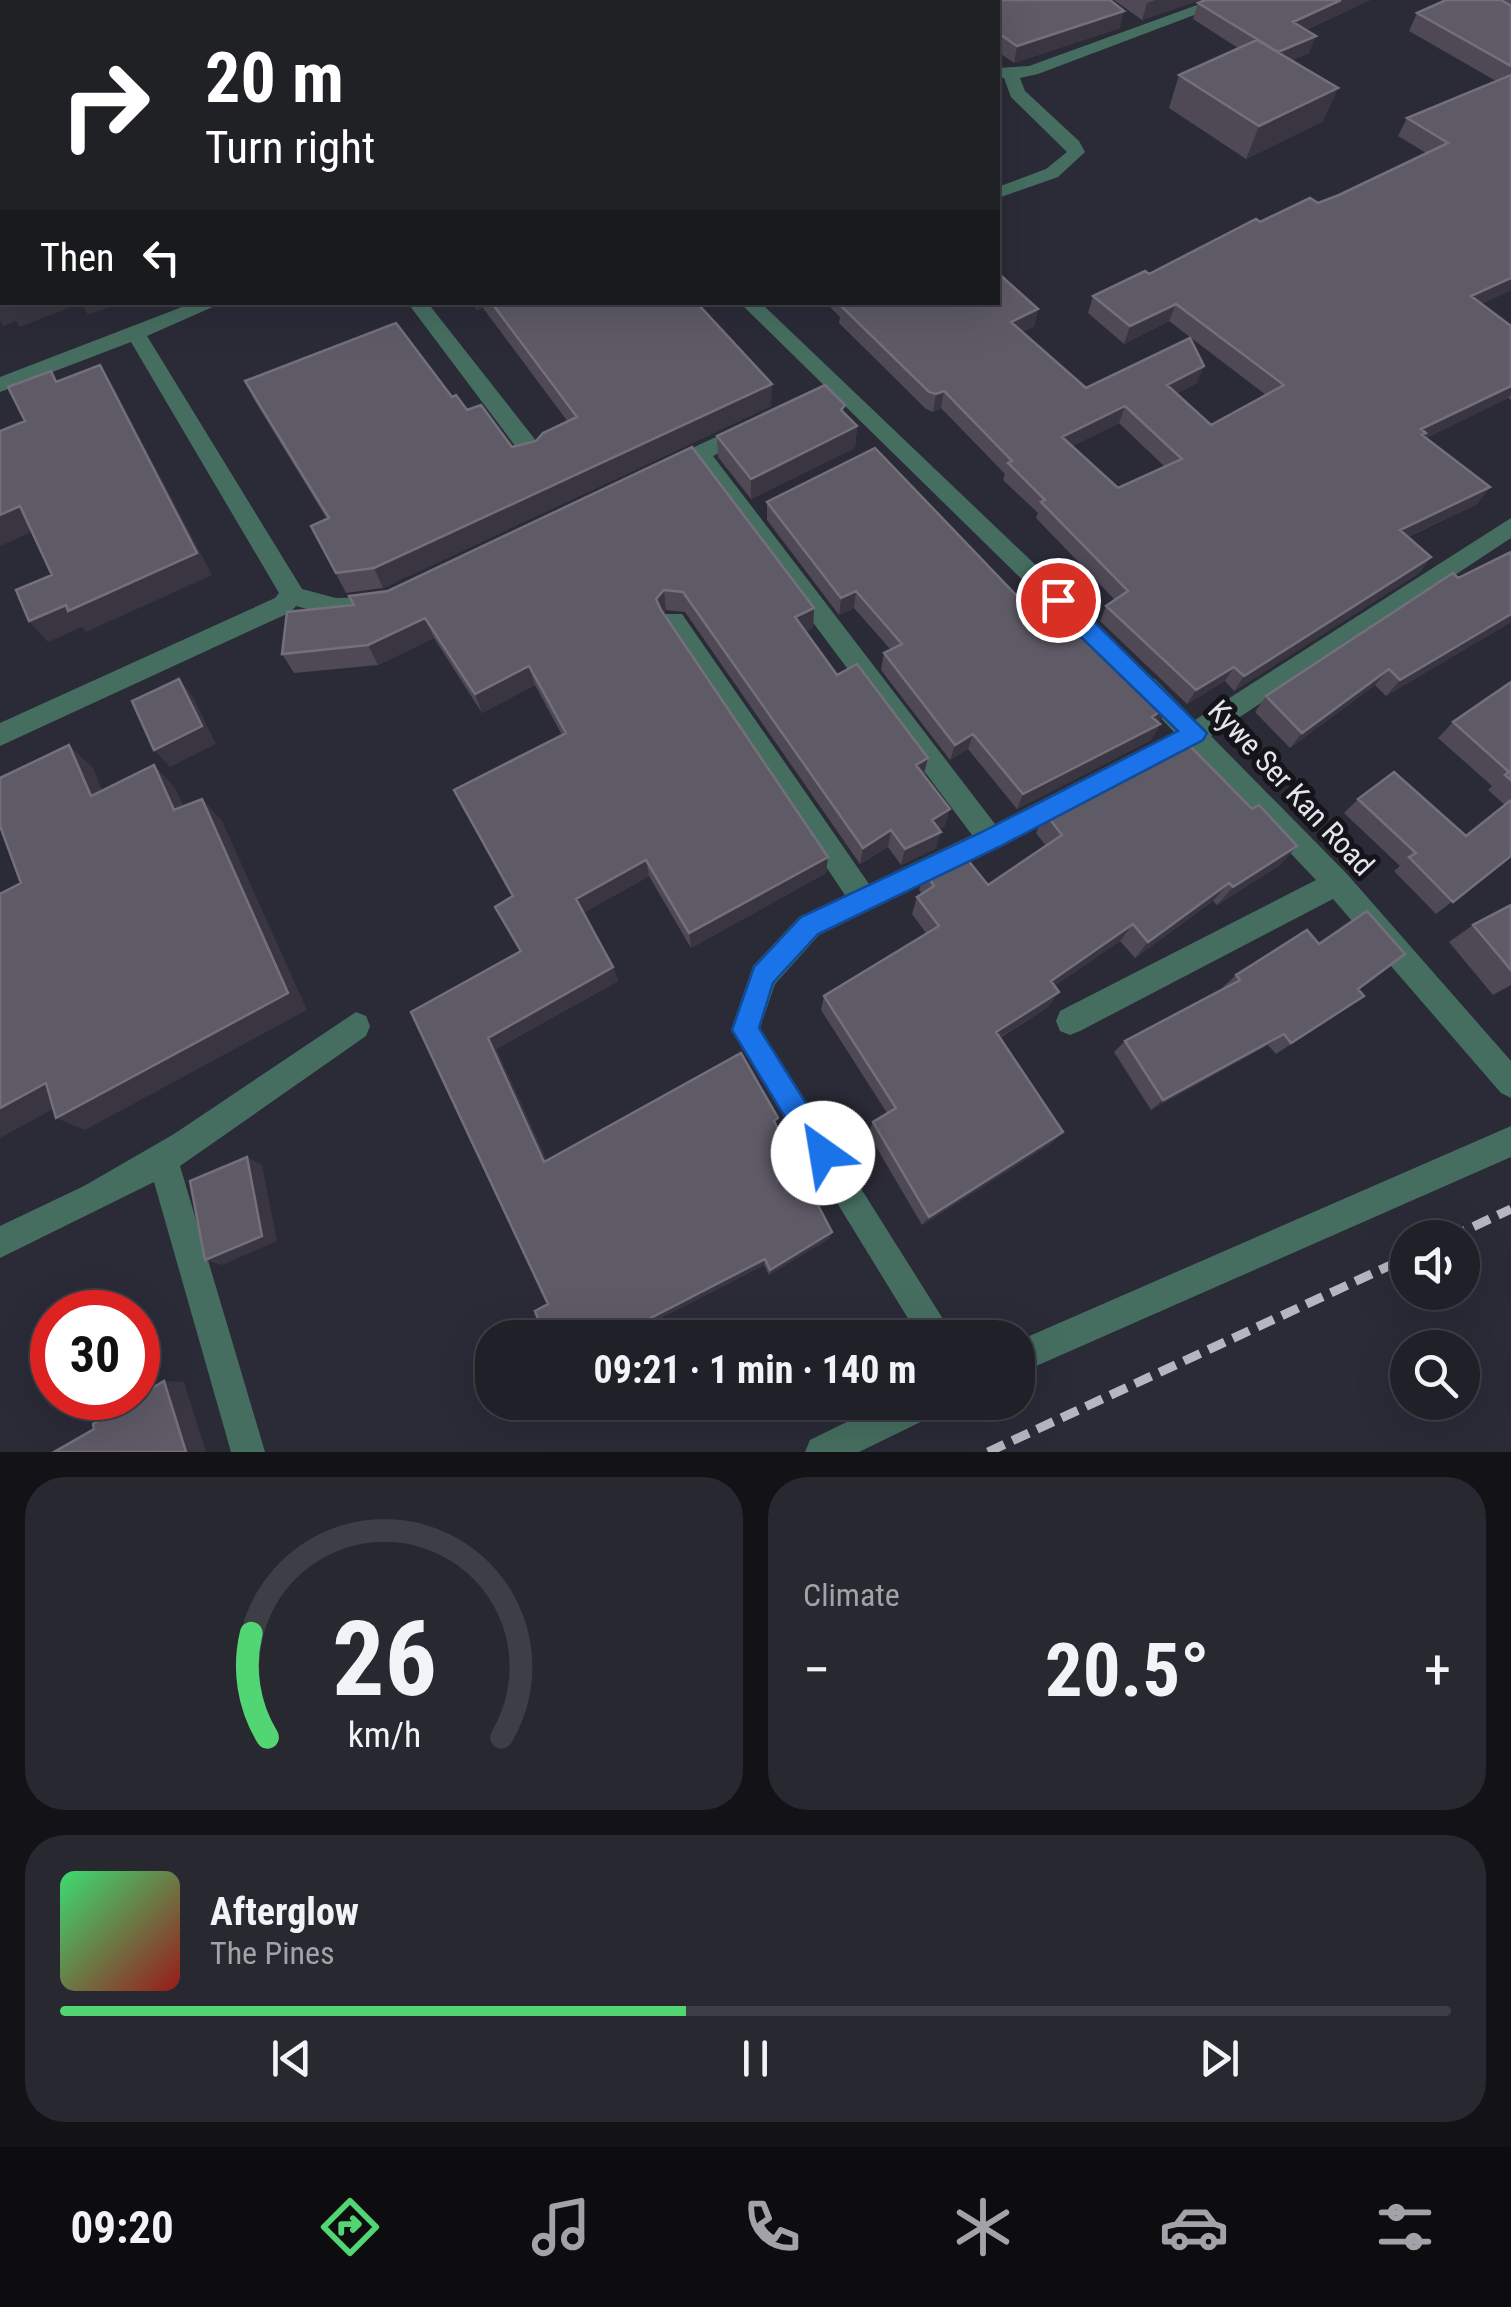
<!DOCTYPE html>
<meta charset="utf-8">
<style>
:root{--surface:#202029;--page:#282831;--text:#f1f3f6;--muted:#a2a3a8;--line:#3d3e46;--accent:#52d673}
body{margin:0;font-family:"Roboto Condensed",sans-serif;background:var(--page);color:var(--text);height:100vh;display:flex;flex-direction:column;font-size:38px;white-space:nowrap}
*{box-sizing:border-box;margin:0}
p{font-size:32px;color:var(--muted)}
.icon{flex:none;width:55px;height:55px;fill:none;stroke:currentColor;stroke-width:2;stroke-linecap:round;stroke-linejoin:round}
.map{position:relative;height:1452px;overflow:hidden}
.drawer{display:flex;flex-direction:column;gap:25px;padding:25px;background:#121217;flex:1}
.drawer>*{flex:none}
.top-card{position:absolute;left:0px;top:0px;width:1000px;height:305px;box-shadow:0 10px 40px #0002,0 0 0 2px var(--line);background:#202124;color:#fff;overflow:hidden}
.buttons{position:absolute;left:1390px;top:1220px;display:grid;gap:20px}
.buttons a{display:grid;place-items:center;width:90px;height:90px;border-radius:50%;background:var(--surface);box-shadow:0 10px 40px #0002,0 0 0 2px var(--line);font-size:50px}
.speed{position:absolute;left:30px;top:1290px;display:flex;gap:20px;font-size:50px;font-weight:700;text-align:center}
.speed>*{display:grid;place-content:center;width:130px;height:130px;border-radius:50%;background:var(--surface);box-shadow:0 10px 40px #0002,0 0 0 2px var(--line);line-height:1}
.speed .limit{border:15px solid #d22;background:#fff;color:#111}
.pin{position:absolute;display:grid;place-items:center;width:85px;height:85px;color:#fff;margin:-42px;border:5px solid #fff;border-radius:50%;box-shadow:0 2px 10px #0007}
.me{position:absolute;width:110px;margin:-55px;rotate:328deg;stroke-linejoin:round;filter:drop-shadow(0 0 8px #0008)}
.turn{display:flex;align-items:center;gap:35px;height:210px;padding:0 40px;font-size:45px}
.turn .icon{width:130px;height:130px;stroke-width:2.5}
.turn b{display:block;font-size:70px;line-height:85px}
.then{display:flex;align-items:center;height:95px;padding:0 40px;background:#0003;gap:20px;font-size:38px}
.big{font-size:75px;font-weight:700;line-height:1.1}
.drawer .card{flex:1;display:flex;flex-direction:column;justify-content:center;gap:15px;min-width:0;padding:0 35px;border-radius:40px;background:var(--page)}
.drawer .dial{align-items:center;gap:0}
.dial svg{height:260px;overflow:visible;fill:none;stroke:var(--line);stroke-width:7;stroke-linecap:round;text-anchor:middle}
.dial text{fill:var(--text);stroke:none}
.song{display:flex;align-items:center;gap:30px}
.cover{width:120px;height:120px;border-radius:15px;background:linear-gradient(135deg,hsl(140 70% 55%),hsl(0 70% 35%))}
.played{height:10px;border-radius:5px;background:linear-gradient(90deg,var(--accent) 45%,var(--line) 45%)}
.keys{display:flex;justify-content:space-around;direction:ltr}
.heat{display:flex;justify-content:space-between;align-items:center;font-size:55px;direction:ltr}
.drawer .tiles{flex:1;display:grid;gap:25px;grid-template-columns:1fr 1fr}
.card:last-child{grid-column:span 2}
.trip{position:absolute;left:475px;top:1320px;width:560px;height:100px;border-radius:40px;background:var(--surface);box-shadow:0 10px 40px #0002,0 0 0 2px var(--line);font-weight:700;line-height:100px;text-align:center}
.menu{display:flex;height:160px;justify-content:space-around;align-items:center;background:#0d0d10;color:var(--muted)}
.menu .icon{width:70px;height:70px}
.menu .selected{color:var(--accent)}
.menu b{font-size:45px;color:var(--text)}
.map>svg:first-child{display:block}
</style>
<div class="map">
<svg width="1511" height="1452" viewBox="0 0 1511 1452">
<rect width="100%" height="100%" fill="#2a2b37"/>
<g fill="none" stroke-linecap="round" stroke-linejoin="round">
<path fill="#466e60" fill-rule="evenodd" d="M 425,0 L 442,0 L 444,2 L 427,2 Z
M 1211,0 L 1234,0 L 1038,74 L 1020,78 L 1025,91 L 1079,141 L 1085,152 L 1058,177 L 998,198 L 998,187 L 1046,169 L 1067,152 L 1011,97 L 1004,78 L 998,78 L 998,68 L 1029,66 Z
M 195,302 L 224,302 L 147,336 L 302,589 L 336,598 L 372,597 L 376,604 L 372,611 C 345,620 323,613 296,606 L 291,612 L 0,746 L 0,723 L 275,598 L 279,593 L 131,342 L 0,392 L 0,377 Z
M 407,302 L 427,302 L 541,447 L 544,453 L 541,459 L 525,459 Z
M 739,302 L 760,302 L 1111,637 L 1115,644 L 1111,651 L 1095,651 Z
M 746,423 L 757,431 L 753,436 L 713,456 L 995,824 L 1174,732 L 1137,693 L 1134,686 L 1137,679 L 1146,676 L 1155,679 L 1195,720 L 1511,518 L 1511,538 L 1211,736 L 1347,874 L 1511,1061 L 1511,1098 L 1501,1093 L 1333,899 L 1080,1031 L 1070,1035 L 1060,1031 L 1056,1021 L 1060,1011 L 1316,880 L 1190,748 L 1000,847 L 819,935 L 775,984 L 760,1028 L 955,1338 L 920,1338 L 731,1030 L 753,966 L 799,917 L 845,895 L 666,628 L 662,621 L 666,614 L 682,614 L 869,884 L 972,835 L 695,465 L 670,476 L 659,468 L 662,462 Z
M 356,1012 L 366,1016 L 370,1026 L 366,1036 L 180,1166 L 265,1452 L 231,1452 L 154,1182 L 0,1258 L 0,1226 L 84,1186 L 174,1134 Z
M 1511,1126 L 1511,1157 L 1018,1374 L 1018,1341 Z
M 887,1402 L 942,1402 L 937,1414 L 859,1452 L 805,1452 L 810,1440 Z"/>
<path stroke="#b5b6bf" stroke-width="9" stroke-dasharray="18 9" stroke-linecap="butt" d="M 1449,1238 L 1511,1209
M 988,1452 L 1408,1257"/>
</g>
<path fill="#4e4955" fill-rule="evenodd" d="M 473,0 L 1110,0 L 1120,28 L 1014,63 L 998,52 L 998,2 L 476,2 Z
M 1114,0 L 1200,0 L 1142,20 Z
M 1370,0 L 1306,30 L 1309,53 L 1292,60 L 1338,88 L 1323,121 L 1246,159 L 1169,108 L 1179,75 L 1238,48 L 1193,19 L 1198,3 Z
M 1446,0 L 1511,0 L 1511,290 L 1481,304 L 1511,326 L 1511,400 L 1508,398 L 1426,438 L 1490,487 L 1477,504 L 1408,537 L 1431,557 L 1419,573 L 1234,691 L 1225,681 L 1187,704 L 1100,621 L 1106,606 L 1115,600 L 1036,518 L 1038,513 L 1003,480 L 1005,474 L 941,408 L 933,412 L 926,409 L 839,323 L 840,317 L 825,302 L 998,302 L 1038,309 L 1034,326 L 1022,332 L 1086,388 L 1197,383 L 1176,394 L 1211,425 L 1266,395 L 1169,321 L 1124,344 L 1088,313 L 1093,296 L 1149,274 L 1260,222 L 1339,195 L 1426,153 L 1398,136 L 1407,118 L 1496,81 L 1409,31 L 1417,13 ZM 1119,423 L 1165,467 L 1118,488 L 1072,446 Z
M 471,302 L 696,302 L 771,406 L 383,588 L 346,593 L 311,526 L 327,519 L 256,403 L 245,381 L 452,397 L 512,447 L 536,441 L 568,422 L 483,308 L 477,310 Z
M 845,414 L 857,426 L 855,448 L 751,499 L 718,457 L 717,436 Z
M 692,447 L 814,608 L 813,628 L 805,632 L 837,675 L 928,758 L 924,775 L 945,826 L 939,829 L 936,848 L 901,865 L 888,847 L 860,864 L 685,612 L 666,610 L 663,614 L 828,857 L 826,873 L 691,948 L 649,876 L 583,913 L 613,967 L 618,981 L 496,1049 L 547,1161 L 778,1127 L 830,1238 L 769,1275 L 764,1265 L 622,1338 L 545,1338 L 548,1304 L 411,1012 L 520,952 L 495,907 L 512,897 L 454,790 L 562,735 L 535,685 L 482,713 L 434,638 L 378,665 L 294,673 L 282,654 L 353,605 L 388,591 Z
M 767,502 L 1017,596 L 1071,628 L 1169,705 L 1158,722 L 1160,724 L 1151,740 L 1017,809 L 968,749 L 950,760 L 881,670 L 884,653 L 891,650 L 854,608 L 839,615 L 767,520 Z
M 1511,552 L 1511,622 L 1386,696 L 1375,685 L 1290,748 L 1255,712 L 1266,696 L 1458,578 Z
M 1511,682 L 1511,856 L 1436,914 L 1394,871 L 1400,866 L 1344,813 L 1358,799 L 1466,836 L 1505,805 L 1488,790 L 1492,786 L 1438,738 L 1453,722 Z
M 1252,809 L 1297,846 L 1280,865 L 1217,905 L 1213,901 L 1135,958 L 1120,941 L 1054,986 L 1059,992 L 1048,1007 L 1000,1038 L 1052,1143 L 922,1225 L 868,1133 L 873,1122 L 887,1113 L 821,1010 L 824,996 L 926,933 L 912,914 L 917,897 L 922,894 L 919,890 L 925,872 L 988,885 L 1046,846 L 1036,833 L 1045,813 Z
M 1511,905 L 1511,985 L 1493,995 L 1449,942 L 1473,925 Z
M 1236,975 L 1358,989 L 1346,1008 L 1276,1054 L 1268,1045 L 1151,1110 L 1114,1052 L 1125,1041 L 1224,988 L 1223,987 Z"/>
<path fill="#393642" d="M 885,0 L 918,0 L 918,2 L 877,2 Z
M 1156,0 L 1200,0 L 1142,20 L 1147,3 Z
M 1341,0 L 1370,0 L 1286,39 L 1293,22 Z
M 1124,11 L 1120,28 L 1014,63 L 1017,46 Z
M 1001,35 L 998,52 L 998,36 Z
M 1316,36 L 1309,53 L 1271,70 L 1278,53 Z
M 1338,88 L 1323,121 L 1246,159 L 1259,126 Z
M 0,100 L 2,100 L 2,130 L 0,130 Z
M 1511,278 L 1511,290 L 1460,314 L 1471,296 Z
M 0,296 L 2,299 L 2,302 L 123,302 L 88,315 L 81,303 L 20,327 L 16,321 L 3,326 L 0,321 Z
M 476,302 L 482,302 L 483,308 L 477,310 Z
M 1176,304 L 1169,321 L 1124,344 L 1130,326 Z
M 1038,309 L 1034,326 L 1007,339 L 1011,322 Z
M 100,365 L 115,390 L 212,575 L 86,632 L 82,627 L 48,642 L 29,621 L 66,605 Z
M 1204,366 L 1197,383 L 1160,402 L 1167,385 Z
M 772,384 L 771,406 L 383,588 L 374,568 Z
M 1511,386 L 1511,394 L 1508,398 L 1421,441 L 1421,429 Z
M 944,391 L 941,408 L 933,412 L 936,394 Z
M 1125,406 L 1119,423 L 1057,454 L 1062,437 Z
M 857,426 L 855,448 L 751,499 L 751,479 Z
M 1490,487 L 1477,504 L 1388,546 L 1400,530 Z
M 20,506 L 39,529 L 0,546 L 0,515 Z
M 1431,557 L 1419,573 L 1234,691 L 1244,676 Z
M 664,590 L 666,610 L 659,619 L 656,599 Z
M 856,591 L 854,608 L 839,615 L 841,598 Z
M 814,608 L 813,628 L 794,637 L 795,617 Z
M 1511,614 L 1511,622 L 1386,696 L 1400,680 Z
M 425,618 L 434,638 L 378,665 L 368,645 Z
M 529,666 L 535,685 L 482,713 L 475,694 Z
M 1234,667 L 1225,681 L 1187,704 L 1196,690 Z
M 1389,669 L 1375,685 L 1290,748 L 1302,733 Z
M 179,679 L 193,697 L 216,744 L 170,767 L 154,750 Z
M 1169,705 L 1160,721 L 1144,732 L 1152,717 Z
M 1160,724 L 1151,740 L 1017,809 L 1023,794 Z
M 973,734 L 968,749 L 950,760 L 955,745 Z
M 69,745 L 93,768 L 114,819 L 91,796 Z
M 928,758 L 923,776 L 916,765 Z
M 154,765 L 175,788 L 195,832 L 174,810 Z
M 202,799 L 222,821 L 307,1010 L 85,1130 L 56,1118 Z
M 950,809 L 945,826 L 927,836 L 932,820 Z
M 891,830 L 888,847 L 860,864 L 863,848 Z
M 941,832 L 936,848 L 901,865 L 905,849 Z
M 1297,846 L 1280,865 L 1217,905 L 1233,887 Z
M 828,857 L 826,873 L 691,948 L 689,933 Z
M 646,860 L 649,876 L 581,914 L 576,899 Z
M 1229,883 L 1213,901 L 1135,958 L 1148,942 Z
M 1133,924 L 1120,941 L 1040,996 L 1051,981 Z
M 613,967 L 618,981 L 496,1049 L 551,1170 L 544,1162 L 488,1038 Z
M 1059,992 L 1048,1007 L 987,1045 L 996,1032 Z
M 1284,1034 L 1268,1045 L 1151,1110 L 1163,1100 Z
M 46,1083 L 75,1097 L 0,1138 L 0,1108 Z
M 1063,1132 L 1052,1143 L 922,1225 L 929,1217 Z
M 247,1157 L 262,1165 L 277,1241 L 222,1265 L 205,1260 Z
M 832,1232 L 830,1238 L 769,1275 L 770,1270 Z
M 765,1259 L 764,1265 L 622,1338 L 612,1338 Z
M 164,1381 L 184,1382 L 206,1452 L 186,1452 Z"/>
<path fill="#5e5a66" stroke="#736f7b" stroke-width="2.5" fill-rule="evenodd" d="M 0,0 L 369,0 L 372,2 L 2,2 L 2,100 L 0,100 Z
M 487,0 L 885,0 L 877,2 L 490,2 Z
M 934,0 L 1110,0 L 1124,11 L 1017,46 L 1001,35 L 998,36 L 998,2 L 937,2 Z
M 1205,0 L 1341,0 L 1293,22 L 1316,36 L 1278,52 L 1198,3 Z
M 1446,0 L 1501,0 L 1511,6 L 1511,66 L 1417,13 Z
M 1257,40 L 1338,88 L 1259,126 L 1179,75 Z
M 1511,75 L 1511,278 L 1471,296 L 1511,326 L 1511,386 L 1421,429 L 1426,433 L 1422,435 L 1490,487 L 1400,530 L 1431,557 L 1244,676 L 1234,667 L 1196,690 L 1106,606 L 1128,591 L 1041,502 L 1045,500 L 1008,463 L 1012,461 L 944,391 L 936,394 L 929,392 L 840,305 L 844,302 L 998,302 L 998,273 L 1038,309 L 1011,322 L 1086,388 L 1190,338 L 1204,366 L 1167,385 L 1211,425 L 1284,385 L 1176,304 L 1130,326 L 1093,296 L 1145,271 L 1149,274 L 1256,219 L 1260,222 L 1310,198 L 1318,203 L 1339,195 L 1448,143 L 1407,118 ZM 1125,406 L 1182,459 L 1118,488 L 1062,437 Z
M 0,200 L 2,200 L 2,300 L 0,296 Z
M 491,302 L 696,302 L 772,384 L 374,568 L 336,573 L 311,526 L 329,518 L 245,381 L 396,323 L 452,397 L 456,395 L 467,410 L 481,405 L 512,447 L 536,441 L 543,433 L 577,417 Z
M 100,365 L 197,553 L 68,611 L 66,605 L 29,621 L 16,590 L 52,575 L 20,506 L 0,515 L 0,431 L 25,421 L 8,387 L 51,371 L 56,382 Z
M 825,385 L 845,405 L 841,410 L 857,426 L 751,479 L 717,436 Z
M 692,447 L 814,608 L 795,617 L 837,675 L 857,664 L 928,758 L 916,765 L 950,809 L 932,820 L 941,832 L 905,849 L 891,830 L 863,848 L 683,592 L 664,590 L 656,599 L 661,610 L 828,857 L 689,933 L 646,860 L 576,899 L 613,967 L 488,1038 L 544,1162 L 741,1053 L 778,1118 L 774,1121 L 832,1232 L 770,1270 L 765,1259 L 612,1338 L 545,1338 L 535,1311 L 548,1304 L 411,1012 L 521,951 L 495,907 L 513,896 L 454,790 L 566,733 L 529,666 L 475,694 L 425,618 L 368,645 L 282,654 L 287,612 L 354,605 L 349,596 L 388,591 Z
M 875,448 L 1017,596 L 1036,587 L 1071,628 L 1081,621 L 1169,705 L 1152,717 L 1160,724 L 1023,794 L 973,734 L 955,745 L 884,653 L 902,644 L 856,591 L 841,598 L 767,502 Z
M 1511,552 L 1511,614 L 1400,680 L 1389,669 L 1302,733 L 1266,696 L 1453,573 L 1458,578 Z
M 179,679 L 202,726 L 154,750 L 132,701 Z
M 1511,682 L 1511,780 L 1505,775 L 1509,772 L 1453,722 Z
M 1185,741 L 1252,809 L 1259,805 L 1297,846 L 1233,887 L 1229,883 L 1148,942 L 1133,924 L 1051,981 L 1059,992 L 996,1032 L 1063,1132 L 929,1217 L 873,1122 L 896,1108 L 824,996 L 939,926 L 917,897 L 934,886 L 925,872 L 963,854 L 988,885 L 1062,835 L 1045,813 Z
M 69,745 L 91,796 L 154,765 L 174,810 L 202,799 L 288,993 L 56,1118 L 46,1083 L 0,1108 L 0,894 L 21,883 L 0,826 L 0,778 Z
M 1394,772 L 1466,836 L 1511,800 L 1511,856 L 1453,902 L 1409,857 L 1416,853 L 1358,799 Z
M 1511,905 L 1511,970 L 1473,925 Z
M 1367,911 L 1405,954 L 1358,989 L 1364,996 L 1291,1043 L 1284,1034 L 1163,1100 L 1125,1041 L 1240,980 L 1236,975 L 1307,930 L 1319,944 Z
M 247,1157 L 262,1236 L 205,1260 L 190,1181 Z
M 164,1381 L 186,1452 L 54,1452 L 94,1429 L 93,1424 Z"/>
<path fill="#1a73e8" stroke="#114b97" stroke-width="2.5" d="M 1058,592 L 1066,594 L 1207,733 L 1203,740 L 999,847 L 818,934 L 773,983 L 759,1028 L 837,1153 L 833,1163 L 823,1167 L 813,1163 L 732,1030 L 754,967 L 801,917 L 982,832 L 1178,731 L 1050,607 L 1047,600 L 1050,594 Z"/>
<g text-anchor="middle" stroke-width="10" stroke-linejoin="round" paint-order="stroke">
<g font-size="30" fill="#e4e5ed" stroke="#14141a">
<text transform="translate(1291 788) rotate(47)" y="10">Kywe Ser Kan Road</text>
</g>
</g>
</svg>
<div class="buttons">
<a><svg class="icon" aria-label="sound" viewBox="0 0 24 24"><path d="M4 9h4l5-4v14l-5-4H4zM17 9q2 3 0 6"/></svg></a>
<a><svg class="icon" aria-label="search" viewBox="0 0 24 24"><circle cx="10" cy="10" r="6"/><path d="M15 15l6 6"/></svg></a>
</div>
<div class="speed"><div class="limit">30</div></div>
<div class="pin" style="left:1058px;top:600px;background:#d93025"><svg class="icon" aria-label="arrive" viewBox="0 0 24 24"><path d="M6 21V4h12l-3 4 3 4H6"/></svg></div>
<svg class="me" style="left:823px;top:1153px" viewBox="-20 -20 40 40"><circle r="19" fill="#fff"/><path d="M0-13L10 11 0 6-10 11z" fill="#1a73e8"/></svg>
<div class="trip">09:21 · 1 min · 140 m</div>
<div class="top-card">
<div class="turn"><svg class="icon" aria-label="right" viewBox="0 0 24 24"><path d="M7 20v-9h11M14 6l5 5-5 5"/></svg><div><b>20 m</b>Turn right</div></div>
<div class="then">Then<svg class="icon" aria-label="left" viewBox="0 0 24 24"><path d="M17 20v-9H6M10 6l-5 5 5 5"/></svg></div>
</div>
</div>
<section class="drawer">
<div class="tiles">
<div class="card dial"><svg viewBox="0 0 100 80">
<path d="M14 69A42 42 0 1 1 86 69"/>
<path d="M14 69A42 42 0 0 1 9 37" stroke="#52d673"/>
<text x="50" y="56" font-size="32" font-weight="700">26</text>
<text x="50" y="72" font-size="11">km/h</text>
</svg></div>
<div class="card"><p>Climate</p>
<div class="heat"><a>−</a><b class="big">20.5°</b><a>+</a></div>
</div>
<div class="card">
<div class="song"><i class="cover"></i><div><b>Afterglow</b><p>The Pines</p></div></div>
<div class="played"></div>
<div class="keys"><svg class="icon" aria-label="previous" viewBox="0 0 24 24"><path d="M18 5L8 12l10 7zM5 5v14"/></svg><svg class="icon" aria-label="pause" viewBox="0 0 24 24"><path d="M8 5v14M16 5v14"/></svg><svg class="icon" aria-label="next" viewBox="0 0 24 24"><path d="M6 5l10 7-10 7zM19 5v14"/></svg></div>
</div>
</div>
</section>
<nav class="menu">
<b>09:20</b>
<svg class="icon selected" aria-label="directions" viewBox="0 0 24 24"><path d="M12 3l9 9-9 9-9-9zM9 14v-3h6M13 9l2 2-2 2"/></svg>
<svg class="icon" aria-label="music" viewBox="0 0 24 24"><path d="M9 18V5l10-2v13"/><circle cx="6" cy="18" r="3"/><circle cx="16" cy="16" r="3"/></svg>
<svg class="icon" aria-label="phone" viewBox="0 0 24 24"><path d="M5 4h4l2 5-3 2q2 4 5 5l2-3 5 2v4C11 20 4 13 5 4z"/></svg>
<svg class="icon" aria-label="climate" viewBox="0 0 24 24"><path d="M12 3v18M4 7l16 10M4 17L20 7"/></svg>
<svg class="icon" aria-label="car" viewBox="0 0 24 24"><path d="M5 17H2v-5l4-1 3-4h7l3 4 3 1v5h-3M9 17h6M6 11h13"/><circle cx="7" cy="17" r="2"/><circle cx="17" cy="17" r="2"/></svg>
<svg class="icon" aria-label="filters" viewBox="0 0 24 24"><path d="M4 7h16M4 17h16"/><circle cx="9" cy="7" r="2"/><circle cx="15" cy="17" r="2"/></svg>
</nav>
